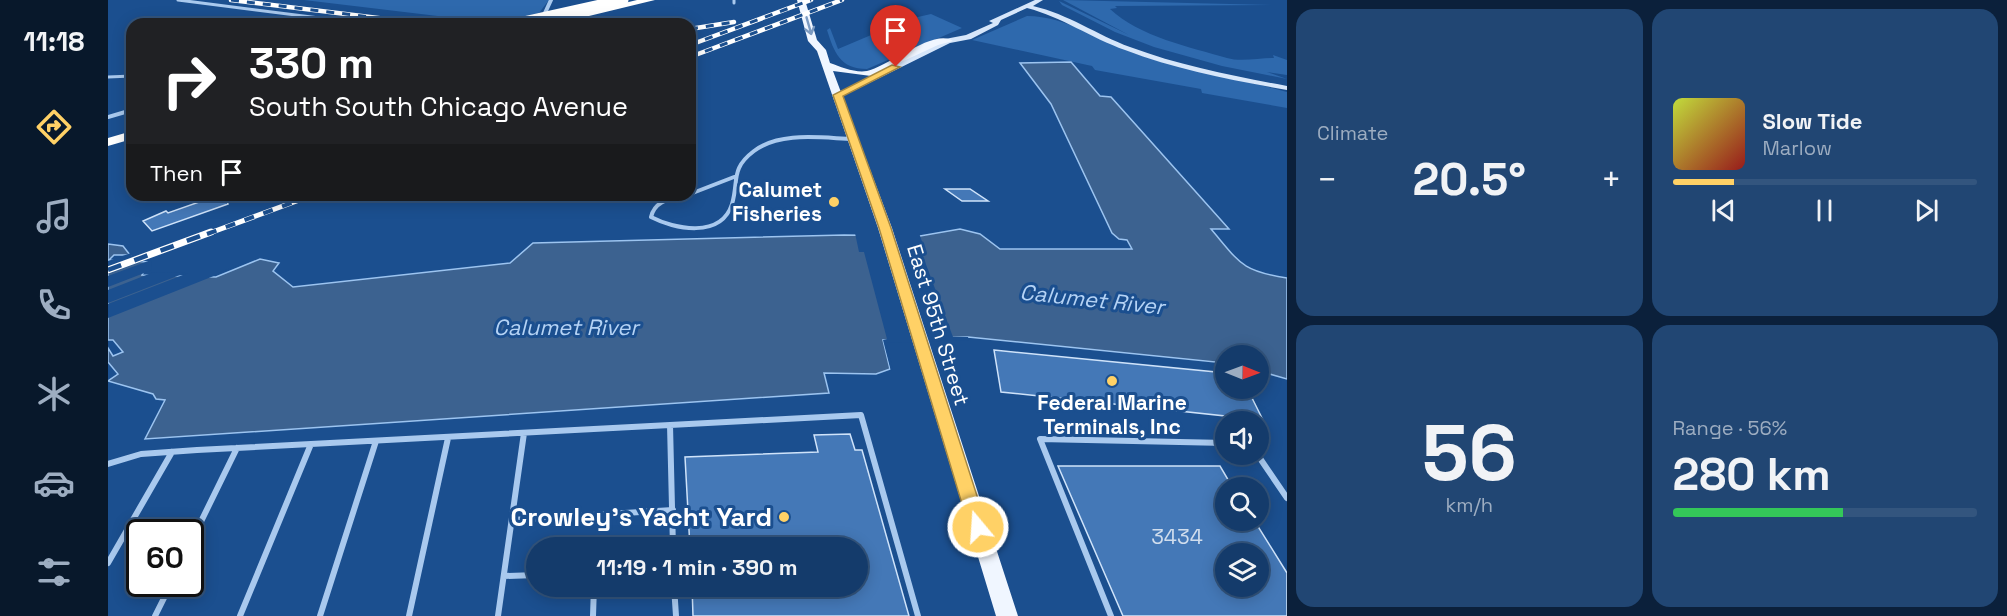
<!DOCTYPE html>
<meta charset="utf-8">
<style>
:root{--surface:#143b6b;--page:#214673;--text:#f1f3f6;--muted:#9dadc1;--line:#33557e;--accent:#ffd166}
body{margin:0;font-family:"Space Grotesk",sans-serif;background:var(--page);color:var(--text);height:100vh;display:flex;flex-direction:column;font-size:22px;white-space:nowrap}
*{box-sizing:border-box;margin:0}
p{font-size:20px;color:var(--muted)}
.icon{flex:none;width:33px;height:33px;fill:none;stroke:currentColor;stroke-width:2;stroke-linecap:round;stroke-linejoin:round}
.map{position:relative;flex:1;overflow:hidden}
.side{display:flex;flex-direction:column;gap:9px;padding:9px;background:#0b203b;width:720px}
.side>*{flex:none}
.guide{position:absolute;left:18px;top:18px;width:570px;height:183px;border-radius:18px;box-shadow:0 3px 15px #0003,0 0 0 2px var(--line);background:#202124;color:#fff;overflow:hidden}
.needle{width:39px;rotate:91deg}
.tools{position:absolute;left:1107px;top:345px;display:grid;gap:12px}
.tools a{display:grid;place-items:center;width:54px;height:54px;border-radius:50%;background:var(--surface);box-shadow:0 3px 15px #0003,0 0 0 2px var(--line);font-size:30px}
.speed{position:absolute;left:18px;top:519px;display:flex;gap:12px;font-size:30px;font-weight:700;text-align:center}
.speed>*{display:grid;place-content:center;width:78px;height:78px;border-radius:50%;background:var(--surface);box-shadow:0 3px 15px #0003,0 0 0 2px var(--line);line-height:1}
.speed .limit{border:3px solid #111;border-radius:9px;background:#fff;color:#111}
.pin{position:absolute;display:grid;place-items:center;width:51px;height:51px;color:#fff;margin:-62px -26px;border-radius:50% 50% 50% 0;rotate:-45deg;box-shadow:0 0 6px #0007}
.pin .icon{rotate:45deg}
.me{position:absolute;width:66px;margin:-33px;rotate:342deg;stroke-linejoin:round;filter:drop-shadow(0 0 4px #0008)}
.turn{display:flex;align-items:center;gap:21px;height:126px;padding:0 24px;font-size:27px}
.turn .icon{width:78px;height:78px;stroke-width:2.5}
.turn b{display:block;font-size:42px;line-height:51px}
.then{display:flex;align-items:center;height:57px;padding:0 24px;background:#0003;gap:12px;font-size:22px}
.big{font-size:45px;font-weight:600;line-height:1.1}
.side .tile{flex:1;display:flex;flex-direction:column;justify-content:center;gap:9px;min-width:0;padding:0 21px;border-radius:18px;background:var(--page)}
.side .dial{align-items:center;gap:0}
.dial b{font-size:78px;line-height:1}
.song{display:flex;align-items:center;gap:18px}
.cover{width:72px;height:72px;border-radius:9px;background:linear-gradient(135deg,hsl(70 70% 55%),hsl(0 70% 35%))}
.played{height:6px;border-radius:3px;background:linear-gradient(90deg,var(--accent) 20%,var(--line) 20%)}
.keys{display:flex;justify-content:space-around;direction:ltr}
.heat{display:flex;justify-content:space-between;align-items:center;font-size:33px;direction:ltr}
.charge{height:9px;border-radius:4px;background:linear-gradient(90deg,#34c759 56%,var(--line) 0)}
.side .tiles{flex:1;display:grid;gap:9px;grid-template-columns:repeat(2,1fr)}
.trip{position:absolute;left:418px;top:537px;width:342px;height:60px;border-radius:30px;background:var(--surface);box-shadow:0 3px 15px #0003,0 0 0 2px var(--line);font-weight:600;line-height:60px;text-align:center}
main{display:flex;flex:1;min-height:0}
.menu{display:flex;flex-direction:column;width:108px;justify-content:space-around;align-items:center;background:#08182b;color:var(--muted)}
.menu .icon{width:42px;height:42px}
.menu .current{color:var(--accent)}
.menu b{font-size:27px;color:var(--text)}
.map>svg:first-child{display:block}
</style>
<main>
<nav class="menu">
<b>11:18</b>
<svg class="icon current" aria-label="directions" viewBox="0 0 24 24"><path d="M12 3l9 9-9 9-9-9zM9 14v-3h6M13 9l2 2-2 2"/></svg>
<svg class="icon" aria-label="music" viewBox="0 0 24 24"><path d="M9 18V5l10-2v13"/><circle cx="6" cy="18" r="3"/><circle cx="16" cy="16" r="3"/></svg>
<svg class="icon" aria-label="phone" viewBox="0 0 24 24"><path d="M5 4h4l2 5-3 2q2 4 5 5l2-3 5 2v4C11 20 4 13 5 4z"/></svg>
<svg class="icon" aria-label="climate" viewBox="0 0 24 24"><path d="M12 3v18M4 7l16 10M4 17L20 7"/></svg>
<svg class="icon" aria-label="car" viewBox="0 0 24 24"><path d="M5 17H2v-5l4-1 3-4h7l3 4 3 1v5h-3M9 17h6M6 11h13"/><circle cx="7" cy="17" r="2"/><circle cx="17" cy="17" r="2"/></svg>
<svg class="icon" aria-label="filters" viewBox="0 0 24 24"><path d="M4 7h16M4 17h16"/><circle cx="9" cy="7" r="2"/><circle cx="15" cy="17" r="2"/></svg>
</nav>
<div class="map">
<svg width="1179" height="616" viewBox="0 0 1179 616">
<rect width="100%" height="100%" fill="#1b4f8f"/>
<path fill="#2e69ad" d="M 196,0 L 441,0 L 431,13 L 388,23 Z
M 955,0 L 1165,5 L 1007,6 L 1009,8 L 1002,9 C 1032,37 1082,47 1119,58 C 1132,62 1152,58 1166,58 L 1165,55 L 1179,60 L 1179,75 L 1159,72 L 1179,79 L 1114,66 L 1046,47 L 1007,32 L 954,5 L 951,1 L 1021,35 Z
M 823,14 L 854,28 L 759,69 C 732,69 726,52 719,30 L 722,28 L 730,49 L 801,19 Z
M 919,16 C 959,16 994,42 1031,55 C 1080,71 1130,78 1179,92 L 1179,108 L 1094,93 L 1093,89 L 987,70 L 984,66 L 864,40 Z"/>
<path fill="#3c6290" stroke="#9cc4f0" stroke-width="1.5" d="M 963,62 L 992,96 L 1003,97 L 1121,229 L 1103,229 C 1132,263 1133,271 1179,278 L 1179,379 L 1151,371 L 1150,356 L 1118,356 L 1117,363 L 860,337 L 775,340 L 782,369 L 768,374 L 716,373 L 721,393 L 37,439 L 57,400 L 48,399 L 45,394 L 0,381 L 10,374 L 0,362 L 0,348 L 5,356 L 15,352 L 5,340 L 0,340 L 0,244 L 15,246 L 22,255 L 6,255 L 1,260 L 41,262 L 34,275 L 108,277 L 152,259 L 171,263 L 165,271 L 185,287 L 402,263 L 425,243 L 736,235 L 812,236 L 852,229 L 872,234 L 892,249 L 1024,249 L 1019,240 L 1011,239 L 1004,233 L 943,104 L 912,63 Z"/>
<path fill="#1b4f8f" d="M 747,233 L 811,233 L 817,250 L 813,251 L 845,337 L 860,337 L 861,340 L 778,343 L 785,369 L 783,371 L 775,340 L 779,339 L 756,252 L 751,252 Z
M 23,253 L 24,258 L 41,259 L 0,274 L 0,261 Z
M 43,260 L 44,270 L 0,287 L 0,276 Z
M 138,262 L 141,262 L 0,318 L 0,304 L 80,273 L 110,273 Z
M 46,272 L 77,273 L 0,303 L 0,290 Z"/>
<path fill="#4478b7" stroke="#cfe3fa" stroke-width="1.5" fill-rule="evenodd" d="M 837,189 L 862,189 L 880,201 L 854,201 Z
M 111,195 L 117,195 L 120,204 L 44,231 L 35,221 L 58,211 L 60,213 Z
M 886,350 L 1118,373 L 1118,388 L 1139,388 L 1155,420 L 893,392 Z
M 742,434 L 747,450 L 754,450 L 801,616 L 585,616 L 584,586 L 750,586 L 750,548 L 582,548 L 577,457 L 710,452 L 706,435 Z
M 950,466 L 1112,466 L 1125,488 L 1118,488 L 1118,520 L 1146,520 L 1179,573 L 1179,616 L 1015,616 ZM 1118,554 L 1150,554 L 1150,586 L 1118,586 Z"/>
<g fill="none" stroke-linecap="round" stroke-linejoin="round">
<path stroke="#a9c9ee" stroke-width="3" d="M 70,0 L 259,24
M 626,0 L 626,3
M 0,77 L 24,76"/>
<path stroke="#a9c9ee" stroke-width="4" d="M 0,117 L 24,110
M 582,194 L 626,177
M 578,195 C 563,199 547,200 543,217 C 566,229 613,239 624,204 C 631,181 622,169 646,151 C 672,131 714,138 745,139"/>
<path stroke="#a9c9ee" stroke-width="6" d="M 562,425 L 753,415 L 810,616
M 1149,454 L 1179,498
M 0,464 L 33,454 L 89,450 L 562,425 L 565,548
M 404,520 L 565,510
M 82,544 L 129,448
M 0,563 L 64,452
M 396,576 L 429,575
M 566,586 L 568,616
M 47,616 L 63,584
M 132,616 L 203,444
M 212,616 L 268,441
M 301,616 L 340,438
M 390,616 L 416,433
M 485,616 L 486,586
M 1003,616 L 932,439 L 1118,443"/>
<path stroke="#a9c9ee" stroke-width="4" d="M 437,13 L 443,0"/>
<path fill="#d6e6fa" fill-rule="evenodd" d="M 927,0 L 935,0 L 925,6 C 960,14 989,35 1022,47 C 1073,66 1126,76 1179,86 L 1179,90 C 1124,80 1069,70 1017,50 C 983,38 954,17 919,8 L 893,20 L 890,25 L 863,39 L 842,43 L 733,97 L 726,95 L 837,39 L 858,35 L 885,23 L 881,21 Z"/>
<path fill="#f0f6ff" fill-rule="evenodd" d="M 689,0 L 697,0 L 709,40 L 718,50 L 722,63 C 733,67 747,73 759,71 C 780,67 826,28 845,41 L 830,45 L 763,76 L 725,71 L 784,228 L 910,616 L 888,616 L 770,228 L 709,51 L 700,41 Z"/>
<path fill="#fff" fill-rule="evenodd" d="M 529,0 L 547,0 L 448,24 L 429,24 Z
M 24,131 L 24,139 L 0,146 L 0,138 Z"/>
<g stroke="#fff" stroke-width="4.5">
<path id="rail-far2" d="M 123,0 L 319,24
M 582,29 L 626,22
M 582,45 L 703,0
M 582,57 L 734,0"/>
</g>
<g stroke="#fff" stroke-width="5">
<path id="rail-far1" d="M 99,234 L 205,195"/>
</g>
<g stroke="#fff" stroke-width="7">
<path id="rail" d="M 0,270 L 103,232"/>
</g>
<use href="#rail-far2" stroke="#1b4f8f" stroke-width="3" stroke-dasharray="8" stroke-linecap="butt"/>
<use href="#rail-far1" stroke="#1b4f8f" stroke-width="4" stroke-dasharray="10" stroke-linecap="butt"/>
<use href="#rail" stroke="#1b4f8f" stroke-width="4.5" stroke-dasharray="14" stroke-linecap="butt"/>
<path stroke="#fff" stroke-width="11" d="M 406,24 L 515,0"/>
</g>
<defs><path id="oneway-shaft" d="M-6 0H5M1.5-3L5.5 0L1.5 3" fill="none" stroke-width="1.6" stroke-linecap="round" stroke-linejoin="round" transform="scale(1.5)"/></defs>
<use stroke="#7b9ac1" href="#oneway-shaft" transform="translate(701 26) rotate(74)"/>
<path fill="#ffd166" stroke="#a68842" stroke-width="1.5" d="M 784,65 L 792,67 L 735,96 L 783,228 L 879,527 L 877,532 L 870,534 L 864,532 L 861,527 L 771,228 L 725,95 Z"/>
<g fill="#ffd166" stroke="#1b4f8f" stroke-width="2">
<circle cx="726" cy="202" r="6"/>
<circle cx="1004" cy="381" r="6"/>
<circle cx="676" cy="517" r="6"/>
</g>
<g text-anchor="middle" stroke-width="6" stroke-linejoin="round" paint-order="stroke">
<g font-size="21" font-weight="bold" fill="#fff" stroke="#1b4f8f" text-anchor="end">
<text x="714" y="197">Calumet<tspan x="714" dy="24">Fisheries</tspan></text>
<text x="1004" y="410" text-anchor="middle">Federal Marine<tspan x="1004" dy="24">Terminals, Inc</tspan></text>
</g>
<g font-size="21" fill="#fff" stroke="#1b4f8f">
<text transform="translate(830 325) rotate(73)" y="7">East 95th Street</text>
</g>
<g font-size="21" fill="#d0dded">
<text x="1069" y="544">3434</text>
</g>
<g font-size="22" font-style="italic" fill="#b5d3f5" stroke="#1b4f8f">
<text transform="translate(984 299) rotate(6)" y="8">Calumet River</text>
<text x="458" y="335">Calumet River</text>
</g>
<g font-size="26" font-weight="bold" fill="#fff" stroke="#1b4f8f" text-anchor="end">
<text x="664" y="526">Crowley's Yacht Yard</text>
</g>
</g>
</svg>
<div class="tools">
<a><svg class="needle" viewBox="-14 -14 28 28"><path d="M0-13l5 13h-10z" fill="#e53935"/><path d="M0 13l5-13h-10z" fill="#9dadc1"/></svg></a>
<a><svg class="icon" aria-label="sound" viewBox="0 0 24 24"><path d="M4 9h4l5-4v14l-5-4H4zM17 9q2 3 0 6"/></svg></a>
<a><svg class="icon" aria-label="search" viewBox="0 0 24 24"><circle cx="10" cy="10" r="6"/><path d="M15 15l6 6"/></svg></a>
<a><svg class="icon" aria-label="layers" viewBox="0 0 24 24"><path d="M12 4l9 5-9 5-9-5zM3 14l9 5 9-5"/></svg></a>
</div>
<div class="speed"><div class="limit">60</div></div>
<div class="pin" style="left:788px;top:67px;background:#d93025"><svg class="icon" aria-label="arrive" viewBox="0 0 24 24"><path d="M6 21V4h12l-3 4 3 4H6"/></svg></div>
<svg class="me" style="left:870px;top:527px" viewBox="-20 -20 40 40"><circle r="17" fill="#ffd166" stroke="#fff" stroke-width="3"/><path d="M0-11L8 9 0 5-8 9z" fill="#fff"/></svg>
<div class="trip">11:19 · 1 min · 390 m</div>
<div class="guide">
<div class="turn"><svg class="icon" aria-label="right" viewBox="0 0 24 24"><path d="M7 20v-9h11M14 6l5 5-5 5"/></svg><div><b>330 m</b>South South Chicago Avenue</div></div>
<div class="then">Then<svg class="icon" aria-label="arrive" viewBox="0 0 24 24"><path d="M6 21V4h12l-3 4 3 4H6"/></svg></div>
</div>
</div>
<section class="side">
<div class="tiles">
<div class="tile"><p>Climate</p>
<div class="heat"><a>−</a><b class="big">20.5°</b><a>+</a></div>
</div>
<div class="tile">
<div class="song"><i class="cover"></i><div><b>Slow Tide</b><p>Marlow</p></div></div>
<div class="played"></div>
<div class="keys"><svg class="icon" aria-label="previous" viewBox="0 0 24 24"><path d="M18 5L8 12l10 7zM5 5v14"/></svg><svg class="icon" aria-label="pause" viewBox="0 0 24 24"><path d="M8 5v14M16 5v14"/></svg><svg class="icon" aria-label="next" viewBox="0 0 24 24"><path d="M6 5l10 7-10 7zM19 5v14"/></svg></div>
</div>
<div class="tile dial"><b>56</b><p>km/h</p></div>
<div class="tile"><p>Range · 56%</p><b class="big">280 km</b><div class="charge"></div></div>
</div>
</section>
</main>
